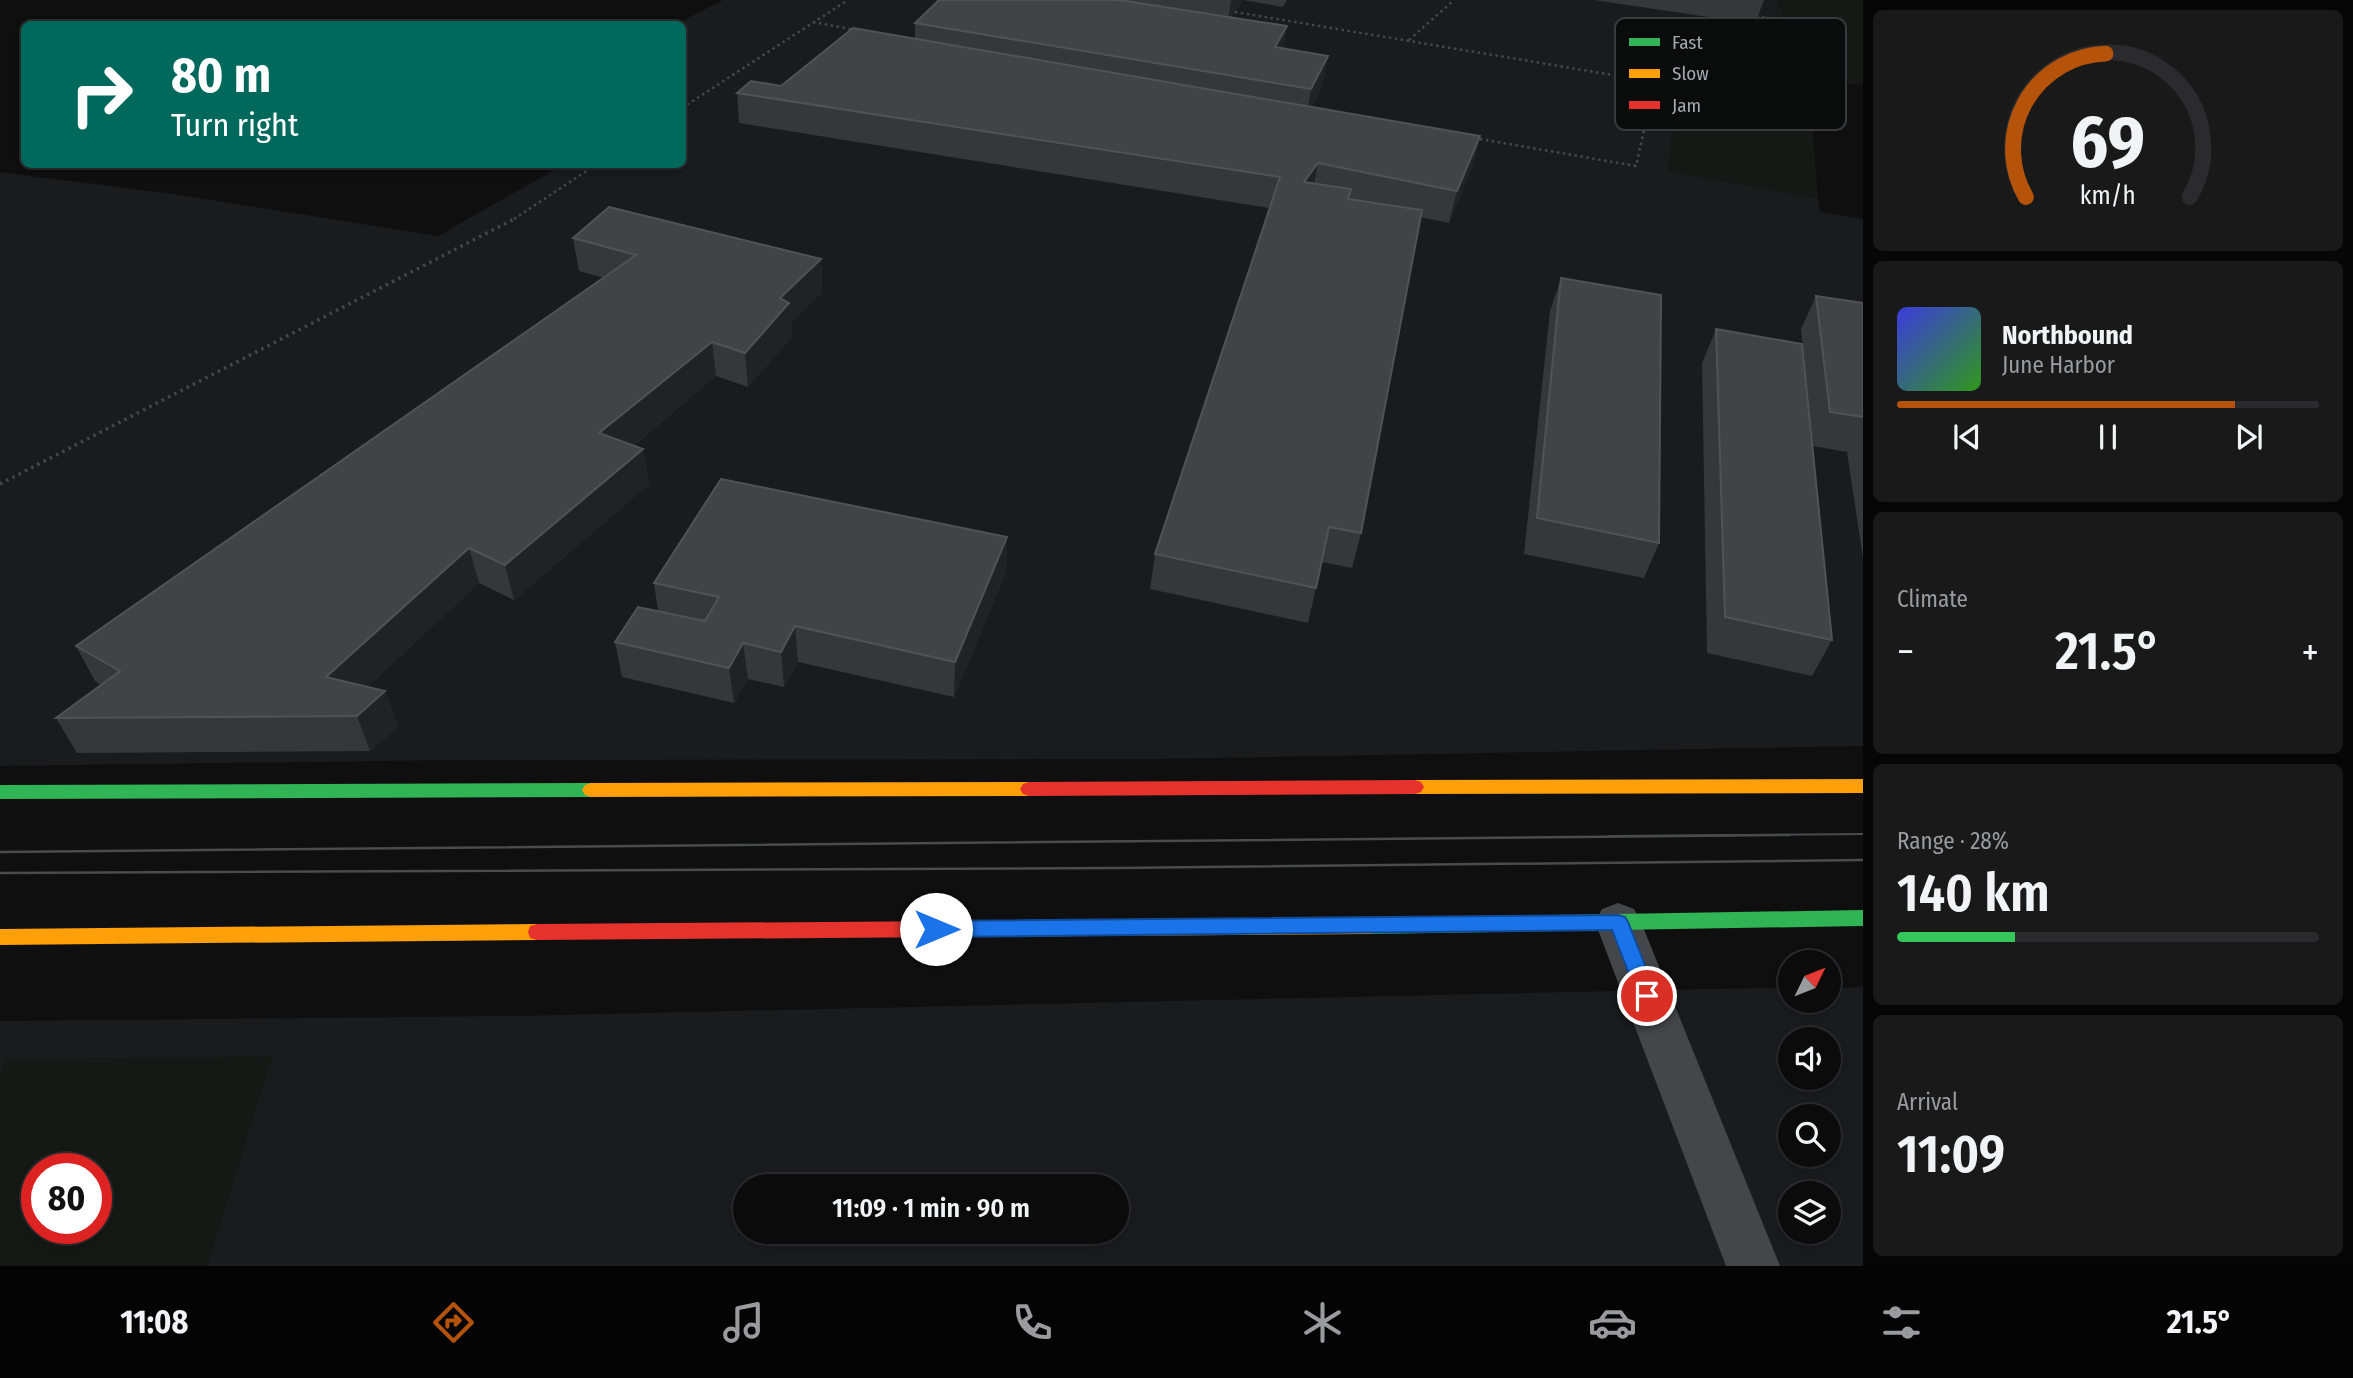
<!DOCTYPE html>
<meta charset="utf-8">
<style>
:root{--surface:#0b0b0c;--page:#19191a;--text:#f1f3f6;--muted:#9a9b9d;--line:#2b2b2d;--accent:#b45309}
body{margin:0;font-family:"Fira Sans Condensed",sans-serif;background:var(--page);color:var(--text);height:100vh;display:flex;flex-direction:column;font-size:26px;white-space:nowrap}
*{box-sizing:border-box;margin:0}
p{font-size:23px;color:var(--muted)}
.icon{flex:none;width:38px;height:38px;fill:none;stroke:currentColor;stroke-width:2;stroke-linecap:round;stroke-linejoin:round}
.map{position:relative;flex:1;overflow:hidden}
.sheet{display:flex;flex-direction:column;gap:10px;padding:10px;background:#060607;width:490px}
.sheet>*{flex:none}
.hud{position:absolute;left:21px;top:21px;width:665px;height:147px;border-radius:10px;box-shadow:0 4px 10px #0003,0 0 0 2px var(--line);background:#00695c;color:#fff;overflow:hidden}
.needle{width:46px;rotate:47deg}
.buttons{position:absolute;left:1778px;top:950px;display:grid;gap:14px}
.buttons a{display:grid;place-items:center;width:63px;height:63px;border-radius:50%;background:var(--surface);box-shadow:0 4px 10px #0003,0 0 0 2px var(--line);font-size:35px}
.speed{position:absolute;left:21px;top:1153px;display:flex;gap:14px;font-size:35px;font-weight:700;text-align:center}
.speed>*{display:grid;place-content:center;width:91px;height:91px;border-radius:50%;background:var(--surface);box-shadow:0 4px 10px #0003,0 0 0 2px var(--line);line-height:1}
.speed .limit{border:10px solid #d22;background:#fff;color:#111}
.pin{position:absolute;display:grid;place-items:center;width:60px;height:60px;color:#fff;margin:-30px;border:4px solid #fff;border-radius:50%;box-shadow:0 2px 7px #0007}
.me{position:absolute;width:77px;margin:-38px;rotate:90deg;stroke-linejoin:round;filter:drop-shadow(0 0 5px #0008)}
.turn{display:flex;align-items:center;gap:24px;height:147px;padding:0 35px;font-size:32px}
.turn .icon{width:91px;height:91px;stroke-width:2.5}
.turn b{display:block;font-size:49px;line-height:60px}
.big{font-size:52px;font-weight:600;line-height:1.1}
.sheet .tile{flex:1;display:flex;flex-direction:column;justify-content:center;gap:10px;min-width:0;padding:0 24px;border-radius:10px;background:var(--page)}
.sheet .dial{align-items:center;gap:0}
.dial svg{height:182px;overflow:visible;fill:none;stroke:var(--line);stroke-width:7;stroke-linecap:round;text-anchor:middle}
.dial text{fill:var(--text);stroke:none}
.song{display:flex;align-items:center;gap:21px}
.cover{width:84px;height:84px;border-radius:10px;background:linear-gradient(135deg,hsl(240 70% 55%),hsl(110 70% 35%))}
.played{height:7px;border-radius:4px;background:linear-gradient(90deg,var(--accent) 80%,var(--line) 80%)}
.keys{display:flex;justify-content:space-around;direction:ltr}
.heat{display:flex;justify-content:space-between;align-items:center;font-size:38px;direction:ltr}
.charge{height:10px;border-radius:5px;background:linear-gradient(90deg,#34c759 28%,var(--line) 0)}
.trip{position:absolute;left:733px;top:1174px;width:396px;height:70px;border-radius:35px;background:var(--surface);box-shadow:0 4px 10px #0003,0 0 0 2px var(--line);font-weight:600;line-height:70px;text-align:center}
.tab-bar{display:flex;height:112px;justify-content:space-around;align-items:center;background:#040405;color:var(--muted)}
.tab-bar .icon{width:49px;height:49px}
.tab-bar .current{color:var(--accent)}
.tab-bar b{font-size:32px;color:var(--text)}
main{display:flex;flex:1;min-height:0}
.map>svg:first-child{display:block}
</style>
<main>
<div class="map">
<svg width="1863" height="1266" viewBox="0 0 1863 1266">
<rect width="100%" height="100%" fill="#0f0f10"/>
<path fill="#1a1b1c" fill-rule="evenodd" d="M 723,0 L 1777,0 L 1808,79 L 1812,124 L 1676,100 L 1668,171 L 1818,198 L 1820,212 L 1863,219 L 1863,746 L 1161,759 L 454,760 L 0,766 L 0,172 L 173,194 L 438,236 L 563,165 L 682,164 L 682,24 L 676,24 Z
M 1863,987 L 1863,1266 L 0,1266 L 0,1021 L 515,1016 L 1704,989 L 1790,988 L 1790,1001 L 1829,1001 L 1829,988 ZM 1790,1040 L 1829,1040 L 1829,1078 L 1790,1078 ZM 1790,1116 L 1829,1116 L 1829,1155 L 1790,1155 ZM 37,1169 L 96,1169 L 96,1228 L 37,1228 ZM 746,1186 L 1116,1186 L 1116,1232 L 746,1232 ZM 1790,1194 L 1829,1194 L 1829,1232 L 1790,1232 Z"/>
<path fill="#151915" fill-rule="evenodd" d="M 1777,0 L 1863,0 L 1863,85 L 1808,79 Z
M 1676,100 L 1812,124 L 1818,198 L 1668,171 Z
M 272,1057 L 207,1266 L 0,1266 L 0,1073 L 7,1059 ZM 37,1169 L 96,1169 L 96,1228 L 37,1228 Z"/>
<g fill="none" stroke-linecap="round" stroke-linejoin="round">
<path stroke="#46474a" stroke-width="2.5" stroke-dasharray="2.5 3.5" stroke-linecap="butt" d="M 1229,11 L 1751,98 L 1777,96 L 1786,89 L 1766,18 L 1754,16
M 813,22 L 855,30
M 1409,40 L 1454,0
M 682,108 L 848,0
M 1474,138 L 1636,166 L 1655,82
M 514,219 L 597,164"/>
<path stroke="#46474a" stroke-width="3.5" stroke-dasharray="2.5 4.5" stroke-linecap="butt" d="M 0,484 L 516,218"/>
<path fill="#444649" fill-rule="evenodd" d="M 1618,903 L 1634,909 L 1641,922 L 1780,1266 L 1726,1266 L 1595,922 L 1602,909 Z"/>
<path fill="#30b455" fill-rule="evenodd" d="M 591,783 L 597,785 L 600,790 L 597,795 L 591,797 L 0,799 L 0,785 Z
M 1863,910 L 1863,926 L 1371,934 L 1364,932 L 1362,926 L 1364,920 L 1371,918 Z"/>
<path fill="#ff9f0a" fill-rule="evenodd" d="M 1863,779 L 1863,793 L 1415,794 L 1409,792 L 1406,787 L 1409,782 L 1415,780 Z
M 1029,782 L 1035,784 L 1038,789 L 1035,794 L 1029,796 L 591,797 L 585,795 L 582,790 L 585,785 L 591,783 Z
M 1371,918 L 1378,920 L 1380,926 L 1378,932 L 1371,934 L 956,937 L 949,935 L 947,929 L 949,923 L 956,921 Z
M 537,924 L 544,926 L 546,932 L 544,938 L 537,940 L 0,945 L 0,929 Z"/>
<path fill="#e5322d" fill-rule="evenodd" d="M 1415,780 L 1421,782 L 1424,787 L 1421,792 L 1415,794 L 1029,796 L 1023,794 L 1020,789 L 1023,784 L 1029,782 Z
M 956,921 L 963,923 L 965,929 L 963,935 L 956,937 L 537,940 L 530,938 L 528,932 L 530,926 L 537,924 Z"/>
<path stroke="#4a4b4e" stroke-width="2" d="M 1609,836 L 1863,834"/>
<path stroke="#4a4b4e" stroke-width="2.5" d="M 0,852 L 1790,835
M 0,873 L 1115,868 L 1863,860"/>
</g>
<path fill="#353739" d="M 939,0 L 1287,0 L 1283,7 L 1243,0 L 1231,17 L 1287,26 L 1283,49 L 1328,56 L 1322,86 L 1312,107 L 1480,136 L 1472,168 L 1449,223 L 1420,217 L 1361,533 L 1352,568 L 1322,562 L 1308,623 L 1150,589 L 1155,554 L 1269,208 L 739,123 L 737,93 L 781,86 L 915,39 L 915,23 Z
M 1594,0 L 1764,0 L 1755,24 Z
M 573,238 L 821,259 L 822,292 L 791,323 L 792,337 L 748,387 L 716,376 L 633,446 L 643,449 L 649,484 L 514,600 L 479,583 L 367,687 L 385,691 L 398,727 L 370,751 L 77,753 L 56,718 L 101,685 L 95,681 L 76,646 L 604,278 L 579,271 Z
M 1561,278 L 1659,543 L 1644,578 L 1524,554 L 1550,311 Z
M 1816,296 L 1863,303 L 1863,559 L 1847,452 L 1813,446 L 1801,329 Z
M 1716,329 L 1832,640 L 1812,676 L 1707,653 L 1702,363 Z
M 1007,537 L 1006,572 L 954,697 L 798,662 L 784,687 L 748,679 L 734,703 L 622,677 L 615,642 L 658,611 L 654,583 Z"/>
<path fill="#212223" d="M 1231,0 L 1243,0 L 1228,21 Z
M 1287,26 L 1282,55 L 1275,47 Z
M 1328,56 L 1322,86 L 1306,120 L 1311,89 Z
M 1480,136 L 1472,168 L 1449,223 L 1457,191 Z
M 1318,163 L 1312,195 L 1304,182 Z
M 821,259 L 822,292 L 791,323 L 792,337 L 748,387 L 745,353 L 780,298 Z
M 712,342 L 716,376 L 606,468 L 599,433 Z
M 643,449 L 649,484 L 514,600 L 505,565 Z
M 1007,537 L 1006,572 L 954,697 L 955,662 Z
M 469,548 L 479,583 L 340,712 L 326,677 Z
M 795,626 L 798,662 L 784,687 L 781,652 Z
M 743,643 L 748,679 L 734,703 L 729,668 Z
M 385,691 L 398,727 L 370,751 L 357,716 Z"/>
<path fill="#414346" stroke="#505356" stroke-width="2" d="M 939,0 L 1119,0 L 1287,26 L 1275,47 L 1328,56 L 1311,89 L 915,23 Z
M 853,28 L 1480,136 L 1457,191 L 1318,163 L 1304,182 L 1351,189 L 1348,199 L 1422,210 L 1361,533 L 1329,527 L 1316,588 L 1155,554 L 1280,177 L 737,93 L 751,81 L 781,86 Z
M 609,207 L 821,259 L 780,298 L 789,303 L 745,353 L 712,342 L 599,433 L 643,449 L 505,565 L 469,548 L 326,677 L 385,691 L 357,716 L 56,718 L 120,671 L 76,646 L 636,255 L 573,238 Z
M 1561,278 L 1661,295 L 1659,543 L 1537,518 Z
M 1816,296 L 1863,303 L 1863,417 L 1830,412 Z
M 1716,329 L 1802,344 L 1832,640 L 1725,617 Z
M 721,479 L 1007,537 L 955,662 L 795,626 L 781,652 L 743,643 L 729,668 L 615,642 L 638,607 L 705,621 L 719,597 L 654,583 Z"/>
<path fill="#1a73e8" stroke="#114b97" stroke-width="2" d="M 1618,915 L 1625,917 L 1628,922 L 1657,996 L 1654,1002 L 1647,1005 L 1640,1002 L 1612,930 L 936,937 L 929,935 L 927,929 L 929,924 L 936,921 Z"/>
<rect x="1615" y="18" width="231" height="112" rx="10" fill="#0a0b0b" stroke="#383a3d" stroke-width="2"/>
<rect x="1629" y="38" width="31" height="8" fill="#30b455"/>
<rect x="1629" y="69" width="31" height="9" fill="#ff9f0a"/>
<rect x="1629" y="101" width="31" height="8" fill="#e5322d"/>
<g font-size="19" fill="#a2a8b0">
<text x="1672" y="49">Fast</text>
<text x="1672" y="80">Slow</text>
<text x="1672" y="112">Jam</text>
</g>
</svg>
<div class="buttons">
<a><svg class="needle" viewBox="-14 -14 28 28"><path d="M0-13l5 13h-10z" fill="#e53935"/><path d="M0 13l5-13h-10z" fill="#9a9b9d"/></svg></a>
<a><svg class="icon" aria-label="sound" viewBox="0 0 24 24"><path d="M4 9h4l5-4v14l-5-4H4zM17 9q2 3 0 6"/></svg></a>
<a><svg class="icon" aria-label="search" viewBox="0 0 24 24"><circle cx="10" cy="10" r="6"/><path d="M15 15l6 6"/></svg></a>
<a><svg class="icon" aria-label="layers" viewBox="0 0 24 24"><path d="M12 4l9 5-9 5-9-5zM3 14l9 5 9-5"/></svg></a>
</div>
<div class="speed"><div class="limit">80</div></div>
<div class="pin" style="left:1647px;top:996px;background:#d93025"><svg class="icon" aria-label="arrive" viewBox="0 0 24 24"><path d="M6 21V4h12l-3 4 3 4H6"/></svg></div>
<svg class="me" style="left:936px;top:929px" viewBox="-20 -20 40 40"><circle r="19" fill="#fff"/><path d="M0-13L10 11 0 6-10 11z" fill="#1a73e8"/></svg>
<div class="trip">11:09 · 1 min · 90 m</div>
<div class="hud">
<div class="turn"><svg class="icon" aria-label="right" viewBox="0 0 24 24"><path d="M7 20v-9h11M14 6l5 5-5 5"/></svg><div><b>80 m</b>Turn right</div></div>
</div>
</div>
<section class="sheet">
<div class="tile dial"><svg viewBox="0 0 100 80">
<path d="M14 69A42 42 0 1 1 86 69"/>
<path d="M14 69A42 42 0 0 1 49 6" stroke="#b45309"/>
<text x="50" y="56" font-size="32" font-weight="700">69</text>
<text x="50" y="72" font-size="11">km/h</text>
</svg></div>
<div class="tile">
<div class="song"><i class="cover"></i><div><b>Northbound</b><p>June Harbor</p></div></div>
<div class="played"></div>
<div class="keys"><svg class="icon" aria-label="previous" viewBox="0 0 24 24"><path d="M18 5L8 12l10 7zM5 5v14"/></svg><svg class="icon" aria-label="pause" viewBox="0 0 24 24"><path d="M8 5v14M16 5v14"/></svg><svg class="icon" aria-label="next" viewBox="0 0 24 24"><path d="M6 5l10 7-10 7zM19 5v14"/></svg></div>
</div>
<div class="tile"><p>Climate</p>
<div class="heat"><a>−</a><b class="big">21.5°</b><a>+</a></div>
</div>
<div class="tile"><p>Range · 28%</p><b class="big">140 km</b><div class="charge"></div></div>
<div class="tile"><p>Arrival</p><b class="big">11:09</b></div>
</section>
</main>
<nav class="tab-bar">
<b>11:08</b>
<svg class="icon current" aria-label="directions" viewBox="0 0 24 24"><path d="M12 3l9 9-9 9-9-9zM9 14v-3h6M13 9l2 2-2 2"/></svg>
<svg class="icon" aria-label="music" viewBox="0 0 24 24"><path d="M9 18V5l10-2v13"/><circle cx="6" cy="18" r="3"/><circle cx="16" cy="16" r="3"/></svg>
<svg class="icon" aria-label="phone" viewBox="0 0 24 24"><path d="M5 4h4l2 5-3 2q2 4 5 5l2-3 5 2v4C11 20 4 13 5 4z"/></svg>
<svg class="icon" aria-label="climate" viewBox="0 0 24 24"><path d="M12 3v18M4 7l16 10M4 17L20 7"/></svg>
<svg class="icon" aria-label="car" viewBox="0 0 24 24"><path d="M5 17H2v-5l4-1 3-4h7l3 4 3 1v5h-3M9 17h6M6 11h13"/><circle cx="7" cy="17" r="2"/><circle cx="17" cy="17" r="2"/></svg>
<svg class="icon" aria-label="filters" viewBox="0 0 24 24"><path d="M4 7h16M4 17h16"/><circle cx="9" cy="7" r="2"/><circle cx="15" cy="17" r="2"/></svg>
<b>21.5°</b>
</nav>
